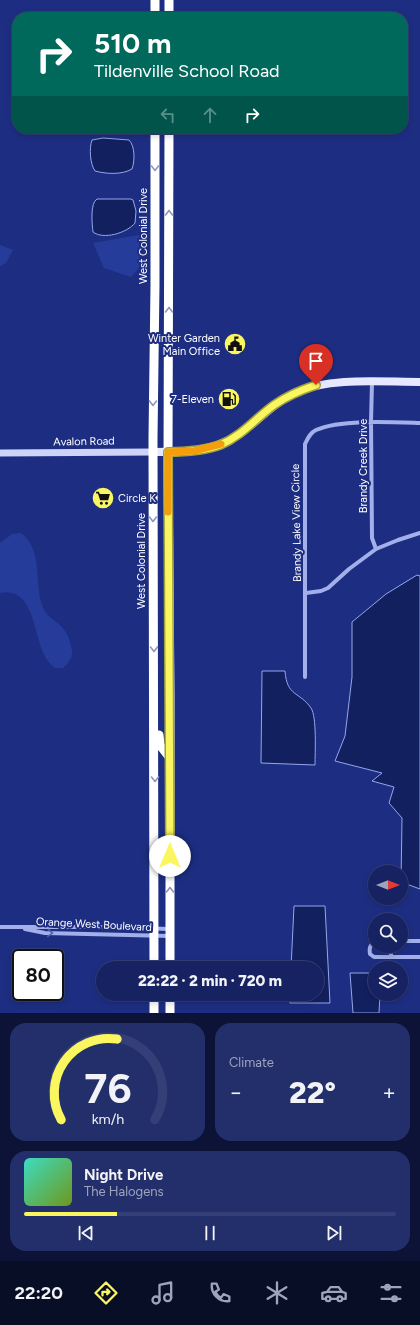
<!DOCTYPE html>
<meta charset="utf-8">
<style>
:root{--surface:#162262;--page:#232f6b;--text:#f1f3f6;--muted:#9ea4be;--line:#353f77;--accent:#f9f660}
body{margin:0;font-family:Figtree,sans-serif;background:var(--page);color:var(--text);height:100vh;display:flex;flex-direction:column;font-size:15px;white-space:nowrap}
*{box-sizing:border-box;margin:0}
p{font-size:13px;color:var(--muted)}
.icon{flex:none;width:22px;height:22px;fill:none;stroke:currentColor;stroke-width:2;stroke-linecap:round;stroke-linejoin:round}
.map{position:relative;height:1013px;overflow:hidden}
.side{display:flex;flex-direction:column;gap:10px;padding:10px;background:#0c1336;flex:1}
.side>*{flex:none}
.top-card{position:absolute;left:12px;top:12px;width:396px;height:122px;border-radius:16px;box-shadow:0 2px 6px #0003,0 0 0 1px var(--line);background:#00695c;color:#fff;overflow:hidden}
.needle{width:26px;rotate:90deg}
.tools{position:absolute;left:368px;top:865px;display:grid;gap:8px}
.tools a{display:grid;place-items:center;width:40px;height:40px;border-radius:50%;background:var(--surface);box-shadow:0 2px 6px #0003,0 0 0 1px var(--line);font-size:20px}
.speed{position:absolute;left:12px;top:949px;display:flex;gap:8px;font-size:20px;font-weight:700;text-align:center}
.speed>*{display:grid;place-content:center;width:52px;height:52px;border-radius:50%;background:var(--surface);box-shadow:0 2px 6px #0003,0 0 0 1px var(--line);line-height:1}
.speed .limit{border:2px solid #111;border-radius:6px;background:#fff;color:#111}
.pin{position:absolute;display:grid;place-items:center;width:34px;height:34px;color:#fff;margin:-41px -17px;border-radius:50% 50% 50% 0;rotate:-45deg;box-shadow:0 0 4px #0007}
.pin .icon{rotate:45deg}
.me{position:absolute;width:44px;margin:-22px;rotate:0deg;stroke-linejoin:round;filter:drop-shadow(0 0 3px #0008)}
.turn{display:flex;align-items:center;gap:14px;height:84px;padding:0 16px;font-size:18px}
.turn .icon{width:52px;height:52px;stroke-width:2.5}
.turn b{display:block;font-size:28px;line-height:34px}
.lanes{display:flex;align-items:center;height:38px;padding:0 16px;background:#0003;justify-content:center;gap:20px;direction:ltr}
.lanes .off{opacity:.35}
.big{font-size:30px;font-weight:800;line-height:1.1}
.side .card{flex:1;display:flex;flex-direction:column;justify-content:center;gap:6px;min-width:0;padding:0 14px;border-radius:16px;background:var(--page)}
.side .dial{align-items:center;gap:0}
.dial svg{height:104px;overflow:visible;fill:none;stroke:var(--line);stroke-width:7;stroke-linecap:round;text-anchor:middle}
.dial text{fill:var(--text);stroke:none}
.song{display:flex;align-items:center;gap:12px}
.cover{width:48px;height:48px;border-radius:6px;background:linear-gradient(135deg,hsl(170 70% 55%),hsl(80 70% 35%))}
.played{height:4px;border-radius:2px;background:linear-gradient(90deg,var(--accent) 25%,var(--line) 25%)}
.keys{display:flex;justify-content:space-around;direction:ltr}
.heat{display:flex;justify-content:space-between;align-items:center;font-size:22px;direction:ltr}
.side .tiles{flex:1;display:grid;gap:10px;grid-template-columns:1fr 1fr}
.card:last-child{grid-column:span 2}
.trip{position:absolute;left:96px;top:961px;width:228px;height:40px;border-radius:20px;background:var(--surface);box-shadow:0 2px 6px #0003,0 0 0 1px var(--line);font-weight:800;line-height:40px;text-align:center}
.tab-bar{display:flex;height:64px;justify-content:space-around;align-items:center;background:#090e27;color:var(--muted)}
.tab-bar .icon{width:28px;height:28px}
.tab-bar .selected{color:var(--accent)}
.tab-bar b{font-size:18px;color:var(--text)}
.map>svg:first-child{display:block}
</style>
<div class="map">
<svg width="420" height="1013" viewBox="0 0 420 1013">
<rect width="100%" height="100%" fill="#1d2e82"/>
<path fill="#263c9a" d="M 139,235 L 142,264 L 131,277 L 104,268 L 93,243 Z
M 0,245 L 13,250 L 6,263 L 0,266 Z
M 21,533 C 43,549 34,582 42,605 C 47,620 57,619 64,630 C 69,635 70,643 72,650 C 73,658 68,663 63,668 L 55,668 C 50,664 46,660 44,654 C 33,633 34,586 0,593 L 0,543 L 12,534 Z"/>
<path fill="#132060" stroke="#95a6eb" d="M 103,138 L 129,140 C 135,146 135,161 132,169 C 122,175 106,174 95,171 C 90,164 89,148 92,140 Z
M 97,199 L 131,199 L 133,200 L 136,211 L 135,223 C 127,233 103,240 93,232 C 92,224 90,203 97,199 Z
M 417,575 L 420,576 L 420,889 L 401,882 L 402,818 L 389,803 L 394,787 L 372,781 L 382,773 L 335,761 L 345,736 L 352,677 L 352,622 L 386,594 Z
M 262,671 L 285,671 C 287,697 299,691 311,708 C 317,717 315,753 315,765 L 261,763 Z
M 294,906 L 325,906 L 330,1003 L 290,1003 L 290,994 L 317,994 L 317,968 L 291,968 Z
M 350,973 L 375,973 L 375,994 L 380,994 L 379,1013 L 353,1013 Z"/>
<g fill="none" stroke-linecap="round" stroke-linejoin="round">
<path stroke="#a2afea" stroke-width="4" d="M 372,382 L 371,422 L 372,538 L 376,549
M 306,593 L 321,591 L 328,588 L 349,569 L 376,549 L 398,540 L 420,533
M 305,677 L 305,444 C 308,438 310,433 316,430 C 340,419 393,422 420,423
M 0,927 L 98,927 L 170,929
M 25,929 L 45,933 L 170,936
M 375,941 C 370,945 369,948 370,954 L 374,957 L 420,957
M 401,941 L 420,941
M 391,946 L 391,957"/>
<path stroke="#cdd4f7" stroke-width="7" d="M 0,453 L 153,452"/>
<path stroke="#e5e8fe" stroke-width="8" d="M 153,452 C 190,452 219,452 250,426 C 265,414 278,400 296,392 C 331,377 382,382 420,382"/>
<path stroke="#fff" stroke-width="9" d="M 169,0 L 169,17
M 155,17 L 155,0
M 169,129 L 168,464 L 170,696 L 170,968
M 159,735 L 160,745 L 170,758
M 154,968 L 153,438 L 155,285 L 155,129
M 170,994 L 170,1013
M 154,1013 L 154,994"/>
</g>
<defs><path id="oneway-chevron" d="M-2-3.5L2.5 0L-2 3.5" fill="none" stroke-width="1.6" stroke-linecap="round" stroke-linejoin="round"/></defs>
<g stroke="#8e96c0">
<use href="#oneway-chevron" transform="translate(155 168) rotate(90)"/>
<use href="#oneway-chevron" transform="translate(169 213) rotate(-90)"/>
<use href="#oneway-chevron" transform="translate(169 310) rotate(-90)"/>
<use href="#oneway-chevron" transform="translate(153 403) rotate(91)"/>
<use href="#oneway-chevron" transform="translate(153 519) rotate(90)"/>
<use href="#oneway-chevron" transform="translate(154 649) rotate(89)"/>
<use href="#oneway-chevron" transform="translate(155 779) rotate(90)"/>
<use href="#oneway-chevron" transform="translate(170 890) rotate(-90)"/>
</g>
<use stroke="#5262ac" href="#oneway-chevron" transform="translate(50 933) rotate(4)"/>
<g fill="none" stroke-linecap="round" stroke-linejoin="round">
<g stroke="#a2a03e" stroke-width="10">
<path id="route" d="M 170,856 L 168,452 C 186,452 203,451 220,445 C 242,436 256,418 274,405 C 287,396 301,390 316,385"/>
</g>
<use href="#route" stroke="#f9f660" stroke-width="7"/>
<path stroke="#f59e0b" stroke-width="7" d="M 168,512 L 168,452 L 194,451 L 221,444"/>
</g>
<defs>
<g id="civic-disc" transform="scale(1.15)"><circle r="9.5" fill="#f9f660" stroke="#1d2e82"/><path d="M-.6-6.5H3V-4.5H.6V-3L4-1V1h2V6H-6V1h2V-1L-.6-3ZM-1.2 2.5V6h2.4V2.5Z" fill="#111"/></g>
<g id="fuel-disc" transform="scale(1.15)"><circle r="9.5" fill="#f9f660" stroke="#1d2e82"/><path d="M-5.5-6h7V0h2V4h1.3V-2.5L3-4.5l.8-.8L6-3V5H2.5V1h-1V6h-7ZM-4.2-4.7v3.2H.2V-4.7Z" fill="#111"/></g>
<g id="supermarket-disc" transform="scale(1.15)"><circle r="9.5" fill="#f9f660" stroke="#1d2e82"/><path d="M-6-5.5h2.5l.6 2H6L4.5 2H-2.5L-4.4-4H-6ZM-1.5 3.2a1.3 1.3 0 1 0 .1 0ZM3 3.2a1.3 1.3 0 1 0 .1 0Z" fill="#111"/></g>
</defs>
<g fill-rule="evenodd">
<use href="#civic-disc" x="235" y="344"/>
<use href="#fuel-disc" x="229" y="399"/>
<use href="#supermarket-disc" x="103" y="498"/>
</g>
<g text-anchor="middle" stroke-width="4" stroke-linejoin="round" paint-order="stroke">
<g font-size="11" fill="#fff" stroke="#1d2e82">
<text transform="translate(143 236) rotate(-90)" y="4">West Colonial Drive</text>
<text transform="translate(84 441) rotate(-1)" y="4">Avalon Road</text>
<text transform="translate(363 466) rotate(-90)" y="4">Brandy Creek Drive</text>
<text transform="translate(296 523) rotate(-91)" y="4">Brandy Lake View Circle</text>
<text transform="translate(141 561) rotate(-90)" y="4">West Colonial Drive</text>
<text transform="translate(94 924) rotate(3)" y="4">Orange West Boulevard</text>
</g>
<g font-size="11" fill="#fff" stroke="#1d2e82" text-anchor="end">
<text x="220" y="342">Winter Garden<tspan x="220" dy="13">Main Office</tspan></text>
<text x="214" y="403">7-Eleven</text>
<text x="118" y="502" text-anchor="start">Circle K</text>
</g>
</g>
</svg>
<div class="tools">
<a><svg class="needle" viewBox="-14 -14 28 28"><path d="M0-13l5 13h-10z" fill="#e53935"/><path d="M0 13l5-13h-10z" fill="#9ea4be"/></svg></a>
<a><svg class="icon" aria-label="search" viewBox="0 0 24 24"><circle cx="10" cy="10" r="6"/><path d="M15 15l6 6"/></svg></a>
<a><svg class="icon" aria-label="layers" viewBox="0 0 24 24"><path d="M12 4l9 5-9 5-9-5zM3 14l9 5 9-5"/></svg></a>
</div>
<div class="speed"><div class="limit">80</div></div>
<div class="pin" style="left:316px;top:385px;background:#d93025"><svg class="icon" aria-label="arrive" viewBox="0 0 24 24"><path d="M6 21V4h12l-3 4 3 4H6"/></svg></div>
<svg class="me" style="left:170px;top:856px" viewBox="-20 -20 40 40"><circle r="19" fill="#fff"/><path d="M0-13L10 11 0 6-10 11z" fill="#f9f660"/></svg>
<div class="trip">22:22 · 2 min · 720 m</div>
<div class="top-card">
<div class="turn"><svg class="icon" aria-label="right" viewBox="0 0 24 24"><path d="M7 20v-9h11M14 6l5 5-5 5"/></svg><div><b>510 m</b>Tildenville School Road</div></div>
<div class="lanes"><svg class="icon off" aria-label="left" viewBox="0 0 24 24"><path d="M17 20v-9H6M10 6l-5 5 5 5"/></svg><svg class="icon off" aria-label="ahead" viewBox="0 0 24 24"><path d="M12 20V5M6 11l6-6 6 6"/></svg><svg class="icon" aria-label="right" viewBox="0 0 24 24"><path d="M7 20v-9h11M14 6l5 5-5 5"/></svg></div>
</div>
</div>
<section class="side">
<div class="tiles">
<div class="card dial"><svg viewBox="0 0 100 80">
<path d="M14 69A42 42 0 1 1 86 69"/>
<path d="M14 69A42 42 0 0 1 57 7" stroke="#f9f660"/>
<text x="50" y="56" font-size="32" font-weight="700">76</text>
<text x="50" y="72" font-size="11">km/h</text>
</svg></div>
<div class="card"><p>Climate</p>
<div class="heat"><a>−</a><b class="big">22°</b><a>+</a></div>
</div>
<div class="card">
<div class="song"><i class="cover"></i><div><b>Night Drive</b><p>The Halogens</p></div></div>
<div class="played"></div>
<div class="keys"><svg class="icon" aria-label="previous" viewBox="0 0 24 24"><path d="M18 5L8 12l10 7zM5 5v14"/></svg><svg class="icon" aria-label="pause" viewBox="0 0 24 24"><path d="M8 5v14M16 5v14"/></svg><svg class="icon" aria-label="next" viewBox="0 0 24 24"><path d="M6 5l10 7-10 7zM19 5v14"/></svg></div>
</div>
</div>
</section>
<nav class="tab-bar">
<b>22:20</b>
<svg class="icon selected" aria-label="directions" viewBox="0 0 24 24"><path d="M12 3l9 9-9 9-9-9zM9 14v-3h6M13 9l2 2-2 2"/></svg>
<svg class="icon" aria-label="music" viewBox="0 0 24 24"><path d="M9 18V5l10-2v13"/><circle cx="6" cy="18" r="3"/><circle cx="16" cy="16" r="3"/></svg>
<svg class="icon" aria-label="phone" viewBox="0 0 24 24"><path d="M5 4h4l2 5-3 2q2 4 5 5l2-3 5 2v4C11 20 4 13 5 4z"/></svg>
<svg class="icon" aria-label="climate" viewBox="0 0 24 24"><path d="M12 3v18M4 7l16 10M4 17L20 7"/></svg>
<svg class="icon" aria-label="car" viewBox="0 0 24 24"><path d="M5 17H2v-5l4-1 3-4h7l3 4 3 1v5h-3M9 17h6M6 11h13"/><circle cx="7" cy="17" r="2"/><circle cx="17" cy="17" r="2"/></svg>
<svg class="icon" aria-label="filters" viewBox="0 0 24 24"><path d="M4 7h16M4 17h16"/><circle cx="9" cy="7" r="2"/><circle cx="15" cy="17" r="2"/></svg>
</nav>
